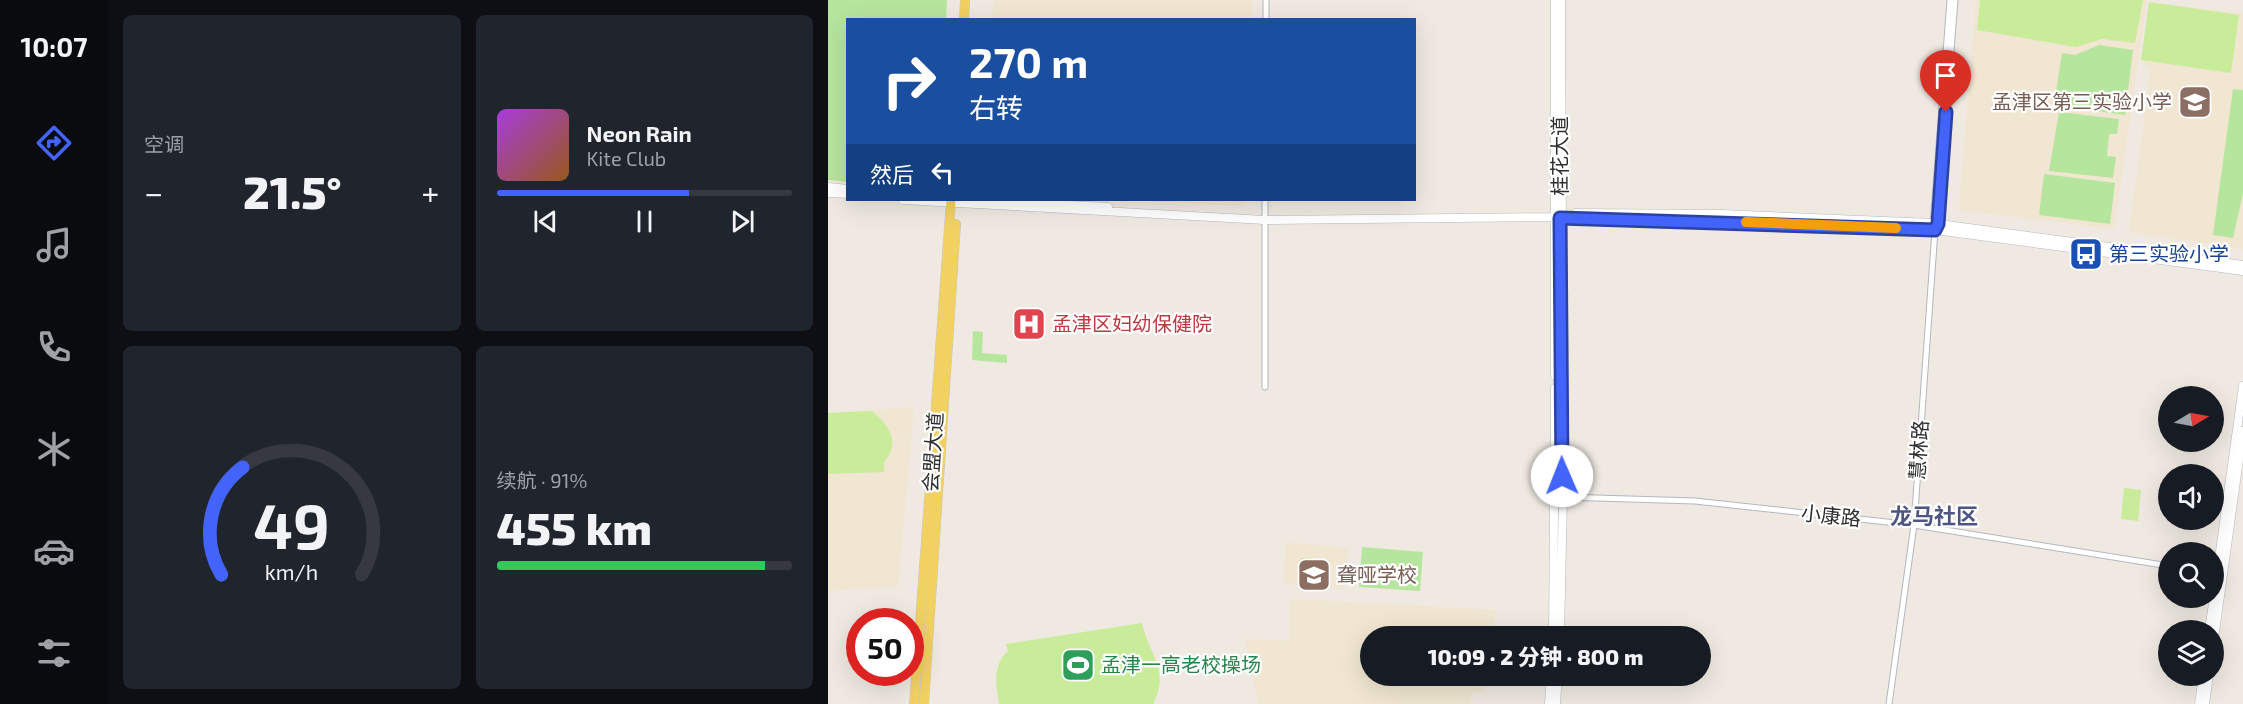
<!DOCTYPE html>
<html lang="zh">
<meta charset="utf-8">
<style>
:root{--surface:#171b24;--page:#20242c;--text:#f1f3f6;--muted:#9ea1a6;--line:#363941;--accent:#4264fb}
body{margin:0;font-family:"Exo 2","Noto Sans SC",sans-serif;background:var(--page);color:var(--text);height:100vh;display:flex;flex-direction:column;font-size:22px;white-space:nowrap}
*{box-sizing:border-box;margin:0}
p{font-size:20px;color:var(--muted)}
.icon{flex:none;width:33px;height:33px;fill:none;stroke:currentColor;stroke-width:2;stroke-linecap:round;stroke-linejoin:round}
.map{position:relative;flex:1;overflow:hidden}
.sheet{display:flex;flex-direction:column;gap:15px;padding:15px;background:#0d0f14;width:720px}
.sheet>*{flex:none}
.hud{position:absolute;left:18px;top:18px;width:570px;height:183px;border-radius:0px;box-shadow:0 6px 24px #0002;background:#1a4fa0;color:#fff;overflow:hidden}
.needle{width:39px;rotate:80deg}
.controls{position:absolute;left:1330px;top:386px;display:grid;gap:12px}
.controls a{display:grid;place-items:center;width:66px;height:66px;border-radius:50%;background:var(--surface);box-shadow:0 6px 24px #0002;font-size:30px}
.speed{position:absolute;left:18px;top:608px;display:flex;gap:12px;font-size:30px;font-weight:700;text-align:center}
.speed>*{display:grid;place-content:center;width:78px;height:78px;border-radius:50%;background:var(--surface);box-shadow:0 6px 24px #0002;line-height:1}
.speed .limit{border:9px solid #d22;background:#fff;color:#111}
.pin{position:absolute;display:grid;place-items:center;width:51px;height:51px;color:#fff;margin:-62px -26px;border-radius:50% 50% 50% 0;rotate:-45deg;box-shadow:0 0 6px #0007}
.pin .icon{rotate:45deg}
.me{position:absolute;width:66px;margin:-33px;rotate:359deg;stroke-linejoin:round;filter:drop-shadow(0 0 4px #0008)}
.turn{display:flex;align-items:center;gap:21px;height:126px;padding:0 24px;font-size:27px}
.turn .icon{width:78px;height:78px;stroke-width:2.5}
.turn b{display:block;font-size:42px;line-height:51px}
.then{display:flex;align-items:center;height:57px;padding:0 24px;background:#0003;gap:12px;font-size:22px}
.big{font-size:45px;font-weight:800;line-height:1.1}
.sheet .tile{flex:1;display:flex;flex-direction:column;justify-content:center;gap:9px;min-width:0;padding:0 21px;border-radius:9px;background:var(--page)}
.sheet .dial{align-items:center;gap:0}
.dial svg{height:156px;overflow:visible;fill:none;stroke:var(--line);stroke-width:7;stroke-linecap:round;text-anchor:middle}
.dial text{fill:var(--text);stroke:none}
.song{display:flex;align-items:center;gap:18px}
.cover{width:72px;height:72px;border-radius:9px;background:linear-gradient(135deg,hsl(280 70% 55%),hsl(30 70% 35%))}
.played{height:6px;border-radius:3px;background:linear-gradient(90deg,var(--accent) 65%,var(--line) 65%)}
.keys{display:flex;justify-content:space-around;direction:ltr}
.heat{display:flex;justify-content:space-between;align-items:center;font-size:33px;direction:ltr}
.charge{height:9px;border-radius:4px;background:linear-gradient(90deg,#34c759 91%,var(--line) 0)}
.sheet .tiles{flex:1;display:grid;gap:15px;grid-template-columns:repeat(2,1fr)}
.trip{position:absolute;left:532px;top:626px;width:351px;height:60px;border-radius:30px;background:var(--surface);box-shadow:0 6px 24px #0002;font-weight:800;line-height:60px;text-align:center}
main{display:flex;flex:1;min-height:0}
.dock{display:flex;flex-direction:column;width:108px;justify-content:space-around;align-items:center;background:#090b0e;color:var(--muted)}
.dock .icon{width:42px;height:42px}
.dock .current{color:var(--accent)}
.dock b{font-size:27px;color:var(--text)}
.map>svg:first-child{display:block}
</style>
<main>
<nav class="dock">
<b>10:07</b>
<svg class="icon current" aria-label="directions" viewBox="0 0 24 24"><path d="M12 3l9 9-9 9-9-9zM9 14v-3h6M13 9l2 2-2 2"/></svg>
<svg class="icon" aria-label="music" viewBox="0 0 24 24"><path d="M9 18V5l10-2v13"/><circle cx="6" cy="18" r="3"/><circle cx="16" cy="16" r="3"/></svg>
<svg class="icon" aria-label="phone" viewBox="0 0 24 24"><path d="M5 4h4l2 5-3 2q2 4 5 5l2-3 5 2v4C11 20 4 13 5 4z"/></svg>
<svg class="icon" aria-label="climate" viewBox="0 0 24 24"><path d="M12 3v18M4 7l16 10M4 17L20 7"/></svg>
<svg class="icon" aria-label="car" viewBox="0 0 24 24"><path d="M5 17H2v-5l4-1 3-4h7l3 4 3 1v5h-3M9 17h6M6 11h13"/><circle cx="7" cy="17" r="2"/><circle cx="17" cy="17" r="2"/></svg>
<svg class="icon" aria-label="filters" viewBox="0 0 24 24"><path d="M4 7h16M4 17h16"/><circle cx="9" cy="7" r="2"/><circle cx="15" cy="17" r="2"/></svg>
</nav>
<section class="sheet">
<div class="tiles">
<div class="tile"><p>空调</p>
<div class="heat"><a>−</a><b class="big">21.5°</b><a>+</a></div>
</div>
<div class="tile">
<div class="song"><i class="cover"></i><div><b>Neon Rain</b><p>Kite Club</p></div></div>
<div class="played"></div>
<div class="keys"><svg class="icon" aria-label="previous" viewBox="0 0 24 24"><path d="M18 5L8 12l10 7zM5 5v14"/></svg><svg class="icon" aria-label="pause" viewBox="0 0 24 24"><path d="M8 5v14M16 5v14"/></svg><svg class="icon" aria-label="next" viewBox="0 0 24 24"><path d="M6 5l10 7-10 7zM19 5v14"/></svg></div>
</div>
<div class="tile dial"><svg viewBox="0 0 100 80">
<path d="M14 69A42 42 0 1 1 86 69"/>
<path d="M14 69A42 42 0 0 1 25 14" stroke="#4264fb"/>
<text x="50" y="56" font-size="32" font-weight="700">49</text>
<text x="50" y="72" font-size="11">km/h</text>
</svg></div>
<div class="tile"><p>续航 · 91%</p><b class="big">455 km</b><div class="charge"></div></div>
</div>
</section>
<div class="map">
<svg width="1415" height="704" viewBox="0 0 1415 704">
<rect width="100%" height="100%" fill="#efe9e1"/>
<path fill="#f0e6d1" d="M 166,0 L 424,0 L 424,19 L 164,19 Z
M 1148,0 L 1319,0 L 1286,229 L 1131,210 Z
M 1321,2 L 1415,13 L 1415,249 L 1301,232 L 1323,68 L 1313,60 Z
M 299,200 L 422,200 L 412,206 Z
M 86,407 L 70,586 L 0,591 L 0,413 Z
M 458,542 L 520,548 L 516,588 L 455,584 Z
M 462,599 L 668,610 L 665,636 L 543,636 L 543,675 L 657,675 L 657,692 L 643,693 L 643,704 L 430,704 L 417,639 L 461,641 Z"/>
<path fill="#b6e59e" d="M 0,0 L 119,0 L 118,19 L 20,20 L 19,182 L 0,180 Z
M 1271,45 L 1305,50 L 1297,115 L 1226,105 L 1234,53 L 1247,55 Z
M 1405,89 L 1415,90 L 1415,193 L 1405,238 L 1385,235 Z
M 1231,112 L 1291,119 L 1289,134 L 1281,134 L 1279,156 L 1288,157 L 1285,178 L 1221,171 Z
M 1216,174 L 1287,183 L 1282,224 L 1211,215 Z
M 145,331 L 155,332 L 154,353 L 179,355 L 179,363 L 144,360 Z
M 534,547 L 595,552 L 592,591 L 531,587 Z
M 473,558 L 492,559 L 491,583 L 472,582 Z"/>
<path fill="#c9ec9a" d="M 1152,0 L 1315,0 L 1307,43 L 1274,39 L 1248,47 L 1149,30 Z
M 1321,2 L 1411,15 L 1403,73 L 1313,60 Z
M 44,411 C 61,425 73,443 56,462 L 56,472 L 0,474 L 0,413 Z
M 1296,488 L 1313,490 L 1310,521 L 1293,519 Z
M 314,623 C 320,654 343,668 325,704 L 171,704 C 168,684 164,666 180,651 L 178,644 Z"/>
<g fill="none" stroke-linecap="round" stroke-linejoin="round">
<g stroke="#b4b7c1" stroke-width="7">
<path id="street" d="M 438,20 L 438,0
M 1105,225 L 1122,0
M 437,387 L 437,200
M 735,497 L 867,501 L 1086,525 L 1341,566
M 1061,704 L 1086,525 L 1107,230 L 1109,223 L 1127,0"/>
</g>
<g stroke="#b4b7c1" stroke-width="9">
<path id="secondary" d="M 727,0 L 727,376
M 0,187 L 20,189
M 0,193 L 20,194
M 75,200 L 437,220 L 726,217 L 1107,230 L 1415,271
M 144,200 L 280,207
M 748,213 L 894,214 L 1104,223 L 1415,265
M 1386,594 L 1415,386
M 1381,630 L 1386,597
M 725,636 L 727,388
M 732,636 L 735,497 L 733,0
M 1386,639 L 1415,431
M 721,704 L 723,675
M 728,704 L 730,675
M 1371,704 L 1375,675
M 1377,704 L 1381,675"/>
</g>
<g stroke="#c9c9c9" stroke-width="10">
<path id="primary" d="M 136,20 L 137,0
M 86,704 L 123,200
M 96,704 L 128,224"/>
</g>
<use href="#street" stroke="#fff" stroke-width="5"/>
<use href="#secondary" stroke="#fff" stroke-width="8"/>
<use href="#primary" stroke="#f2d163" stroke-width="9"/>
</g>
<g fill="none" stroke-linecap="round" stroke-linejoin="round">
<g stroke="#2b41a3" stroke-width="15">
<path id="route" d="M 734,476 L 732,218 L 1107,230 L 1110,224 L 1118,112"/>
</g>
<use href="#route" stroke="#4264fb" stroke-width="10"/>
<path stroke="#f59e0b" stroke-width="10" d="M 918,222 L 1068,228"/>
</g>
<defs>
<g id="school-square" transform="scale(1.725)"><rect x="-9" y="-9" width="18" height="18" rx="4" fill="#8d6e63" stroke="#fff"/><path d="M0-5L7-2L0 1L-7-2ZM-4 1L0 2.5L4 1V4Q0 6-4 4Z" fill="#fff"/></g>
<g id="bus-square" transform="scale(1.725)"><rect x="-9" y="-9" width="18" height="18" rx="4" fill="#1a4fb4" stroke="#fff"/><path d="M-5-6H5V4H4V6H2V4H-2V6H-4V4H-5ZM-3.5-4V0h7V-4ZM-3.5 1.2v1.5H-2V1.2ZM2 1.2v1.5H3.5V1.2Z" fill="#fff"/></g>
<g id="hospital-square" transform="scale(1.725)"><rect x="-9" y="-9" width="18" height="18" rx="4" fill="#e0444e" stroke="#fff"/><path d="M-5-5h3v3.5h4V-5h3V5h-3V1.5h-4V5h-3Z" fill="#fff"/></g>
<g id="stadium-square" transform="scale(1.725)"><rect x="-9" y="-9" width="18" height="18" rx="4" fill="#2e9e5b" stroke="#fff"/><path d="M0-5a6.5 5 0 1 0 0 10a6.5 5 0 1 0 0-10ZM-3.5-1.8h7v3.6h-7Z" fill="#fff"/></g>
</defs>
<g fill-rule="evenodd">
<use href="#school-square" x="1367" y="102"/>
<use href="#bus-square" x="1258" y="254"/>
<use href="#hospital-square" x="201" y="324"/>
<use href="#school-square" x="486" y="575"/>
<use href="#stadium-square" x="250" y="665"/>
</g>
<g text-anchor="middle" stroke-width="4.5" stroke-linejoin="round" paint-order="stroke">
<g font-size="20" fill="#785e54" stroke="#fff" text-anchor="end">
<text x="1344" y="109">孟津区第三实验小学</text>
<text x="509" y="582" text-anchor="start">聋哑学校</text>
</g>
<g font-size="20" fill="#2e2e2e" stroke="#fff">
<text transform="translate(732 156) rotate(-90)" y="7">桂花大道</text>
<text transform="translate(1091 450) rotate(-86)" y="7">慧林路</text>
<text transform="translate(105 452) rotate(-86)" y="7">会盟大道</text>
<text transform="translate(1003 516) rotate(6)" y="7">小康路</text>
</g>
<g font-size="20" fill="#164399" stroke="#fff" text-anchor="start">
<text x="1281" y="261">第三实验小学</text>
</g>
<g font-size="20" fill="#be3a42" stroke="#fff" text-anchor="start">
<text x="224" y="331">孟津区妇幼保健院</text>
</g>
<g font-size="20" fill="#27864d" stroke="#fff" text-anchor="start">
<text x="273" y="672">孟津一高老校操场</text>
</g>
<g font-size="22" font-weight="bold" fill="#4d5680" stroke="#fff">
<text x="1106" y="524">龙马社区</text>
</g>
</g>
</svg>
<div class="controls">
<a><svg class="needle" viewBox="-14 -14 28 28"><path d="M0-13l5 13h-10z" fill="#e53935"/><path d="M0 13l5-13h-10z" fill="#9ea1a6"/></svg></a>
<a><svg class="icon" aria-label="sound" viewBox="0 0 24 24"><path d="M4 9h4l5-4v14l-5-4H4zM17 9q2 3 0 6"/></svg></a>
<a><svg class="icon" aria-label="search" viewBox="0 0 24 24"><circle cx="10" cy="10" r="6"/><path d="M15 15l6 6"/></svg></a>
<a><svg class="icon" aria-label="layers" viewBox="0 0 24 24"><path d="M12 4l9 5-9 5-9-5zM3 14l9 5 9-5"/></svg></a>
</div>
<div class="speed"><div class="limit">50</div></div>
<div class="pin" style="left:1118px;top:112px;background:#d93025"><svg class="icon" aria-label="arrive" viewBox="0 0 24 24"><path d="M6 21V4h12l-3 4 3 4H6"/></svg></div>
<svg class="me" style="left:734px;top:476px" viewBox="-20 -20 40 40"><circle r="19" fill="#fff"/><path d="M0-13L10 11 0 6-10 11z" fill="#4264fb"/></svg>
<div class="trip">10:09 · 2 分钟 · 800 m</div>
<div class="hud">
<div class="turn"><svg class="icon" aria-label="right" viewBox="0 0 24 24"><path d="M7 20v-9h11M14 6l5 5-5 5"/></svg><div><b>270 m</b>右转</div></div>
<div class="then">然后<svg class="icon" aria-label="left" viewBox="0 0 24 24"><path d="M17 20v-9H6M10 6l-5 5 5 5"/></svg></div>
</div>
</div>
</main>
